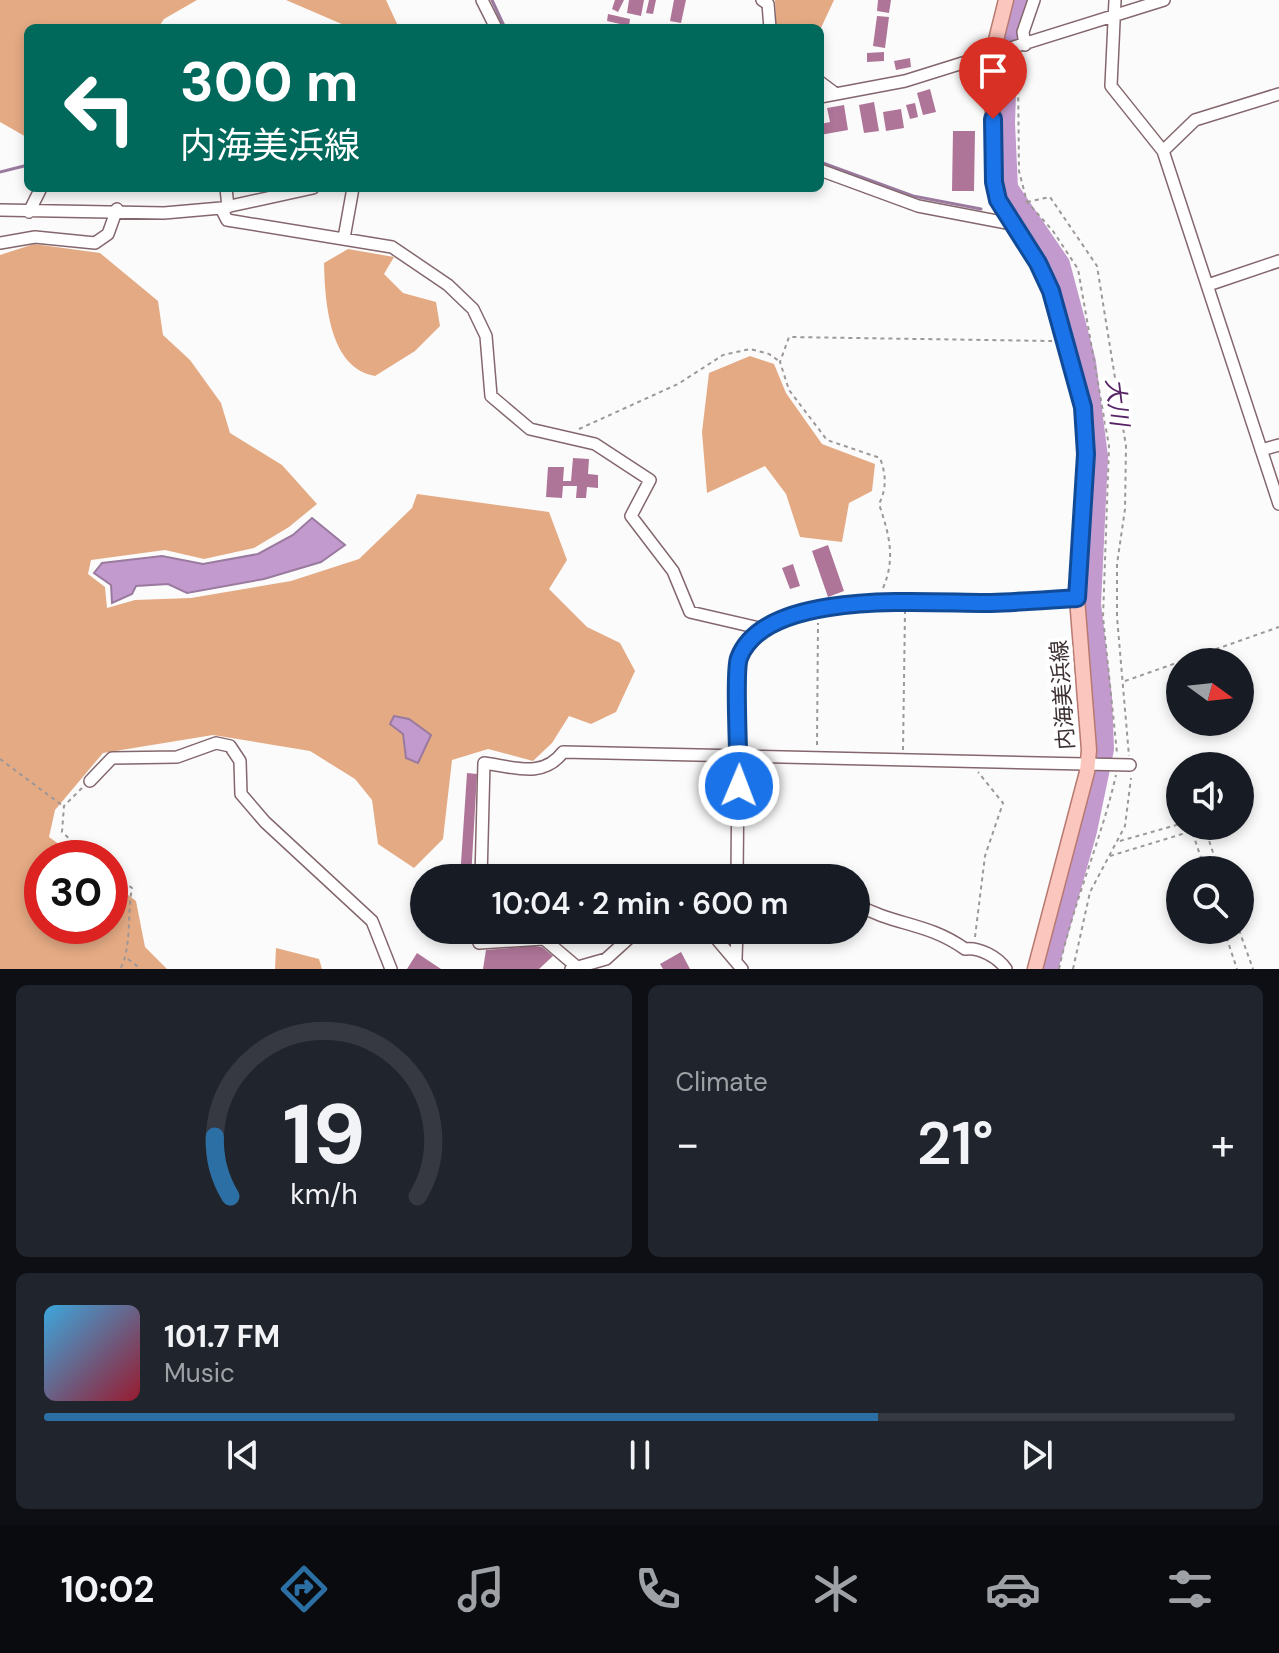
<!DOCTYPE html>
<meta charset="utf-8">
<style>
:root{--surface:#171b24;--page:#20242c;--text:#f1f3f6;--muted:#9ea1a6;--line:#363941;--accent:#2c6fa4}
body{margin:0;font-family:"DM Sans","Noto Sans JP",sans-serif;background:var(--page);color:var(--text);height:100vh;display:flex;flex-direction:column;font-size:30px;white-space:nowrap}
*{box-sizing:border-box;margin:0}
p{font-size:26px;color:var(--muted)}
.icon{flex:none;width:44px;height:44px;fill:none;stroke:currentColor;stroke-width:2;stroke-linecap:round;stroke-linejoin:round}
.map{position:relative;height:969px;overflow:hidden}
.side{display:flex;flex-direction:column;gap:16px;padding:16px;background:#0d0f14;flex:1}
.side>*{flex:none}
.hud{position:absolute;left:24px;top:24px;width:800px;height:168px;border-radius:12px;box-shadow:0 4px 12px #0003;background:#00695c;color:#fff;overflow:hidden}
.needle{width:52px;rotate:105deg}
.controls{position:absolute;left:1166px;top:648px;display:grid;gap:16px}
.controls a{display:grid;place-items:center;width:88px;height:88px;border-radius:50%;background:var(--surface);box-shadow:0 4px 12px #0003;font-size:40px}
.speed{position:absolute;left:24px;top:840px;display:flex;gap:16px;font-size:40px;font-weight:700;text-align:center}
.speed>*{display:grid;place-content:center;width:104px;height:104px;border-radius:50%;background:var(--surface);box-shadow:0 4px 12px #0003;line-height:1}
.speed .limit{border:12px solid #d22;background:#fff;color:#111}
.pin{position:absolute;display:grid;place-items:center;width:68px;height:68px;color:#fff;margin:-82px -34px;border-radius:50% 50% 50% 0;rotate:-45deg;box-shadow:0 0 8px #0007}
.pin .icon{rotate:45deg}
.me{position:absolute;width:88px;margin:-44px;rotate:1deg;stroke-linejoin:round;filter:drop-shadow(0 0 6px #0008)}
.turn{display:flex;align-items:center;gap:28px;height:168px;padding:0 24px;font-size:36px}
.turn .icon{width:104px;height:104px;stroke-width:2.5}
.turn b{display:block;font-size:56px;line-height:68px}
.big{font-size:60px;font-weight:600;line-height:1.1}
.side .widget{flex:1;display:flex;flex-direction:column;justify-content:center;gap:12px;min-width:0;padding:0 28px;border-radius:12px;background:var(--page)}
.side .dial{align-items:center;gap:0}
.dial svg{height:208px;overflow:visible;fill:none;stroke:var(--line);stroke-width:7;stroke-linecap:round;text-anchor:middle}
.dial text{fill:var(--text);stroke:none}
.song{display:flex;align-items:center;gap:24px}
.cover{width:96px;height:96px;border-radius:12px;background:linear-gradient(135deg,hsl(200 70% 55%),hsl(350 70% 35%))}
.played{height:8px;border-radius:4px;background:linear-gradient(90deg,var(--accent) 70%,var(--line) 70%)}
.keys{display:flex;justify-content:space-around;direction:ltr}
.heat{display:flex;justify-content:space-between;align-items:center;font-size:44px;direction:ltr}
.side .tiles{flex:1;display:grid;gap:16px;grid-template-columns:1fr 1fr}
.widget:last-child{grid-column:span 2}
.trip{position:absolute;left:410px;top:864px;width:460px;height:80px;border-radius:40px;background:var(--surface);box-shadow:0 4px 12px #0003;font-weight:600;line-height:80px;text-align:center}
.tab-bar{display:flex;height:128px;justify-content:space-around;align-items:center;background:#090b0e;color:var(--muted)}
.tab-bar .icon{width:56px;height:56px}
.tab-bar .selected{color:var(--accent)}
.tab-bar b{font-size:36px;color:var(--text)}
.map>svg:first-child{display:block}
</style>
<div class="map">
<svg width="1279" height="969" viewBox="0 0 1279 969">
<rect width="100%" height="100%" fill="#fbfbfb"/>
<path fill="#e4aa84" d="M 0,0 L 197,0 L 164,19 L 158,28 L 28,28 L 28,138 L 0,122 Z
M 286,0 L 386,0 L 399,28 L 351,28 Z
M 775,0 L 834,0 L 820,30 L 776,28 Z
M 34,244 L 100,253 L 158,301 L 163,335 L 190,360 L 221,403 L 230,433 L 282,465 L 317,504 L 289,527 L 254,548 L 204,559 L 165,550 L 91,560 L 88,574 L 105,587 L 107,608 L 135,600 L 191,598 L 291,581 L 359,559 L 412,508 L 417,494 L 549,512 L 567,560 L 549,589 L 587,627 L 620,643 L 635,671 L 616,712 L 591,724 L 569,716 L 552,743 L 533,761 L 488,749 L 452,760 L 443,839 L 414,868 L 378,844 L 372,800 L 355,779 L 310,751 L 213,735 L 103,753 L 55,810 L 49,837 L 78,858 L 42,858 L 42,926 L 110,926 L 110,881 L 136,901 L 145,947 L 167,969 L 0,969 L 0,255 Z
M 348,249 L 394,257 L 384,274 L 403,293 L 436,302 L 440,326 L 415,351 L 375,376 C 329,368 325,302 324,263 Z
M 750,356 L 774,364 L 786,393 L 822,444 L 875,464 L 872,491 L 849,503 L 842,542 L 800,537 L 786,494 L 765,466 L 707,493 L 702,432 L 709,373 Z
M 276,948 L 319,959 L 322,969 L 275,969 Z"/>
<path fill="#c29ace" stroke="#9a7a9f" stroke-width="2" d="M 312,518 L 345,545 L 321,562 L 264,579 L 187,593 L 168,584 L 136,586 L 132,594 L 112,603 L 111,585 L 94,573 L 102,563 L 162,556 L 203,564 L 258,554 L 293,535 Z
M 394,716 L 409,719 L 431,735 L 418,763 L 406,758 L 403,734 L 390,724 Z"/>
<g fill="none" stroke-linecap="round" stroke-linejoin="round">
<path stroke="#9a7a9f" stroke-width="3" d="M 492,0 L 505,28
M 820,162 L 913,196 L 981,209
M 0,172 L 28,165"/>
<path stroke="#c29ace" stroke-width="20" d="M 1023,0 L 1007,64 L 1005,123 L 1008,188 L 1060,264 L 1086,362 L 1098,457 L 1091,604 L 1102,697 L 1104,749 L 1087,831 L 1048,969"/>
</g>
<path fill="#ae7598" d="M 615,0 L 624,0 L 618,12 L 612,9 Z
M 629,0 L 644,0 L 641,16 L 627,13 Z
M 649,0 L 656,0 L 653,14 L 646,13 Z
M 674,0 L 686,0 L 681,23 L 670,21 Z
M 878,0 L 891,0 L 889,13 L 877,11 Z
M 608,14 L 630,19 L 629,26 L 607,21 Z
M 877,16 L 889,17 L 885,48 L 873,46 Z
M 884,52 L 884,61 L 867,62 L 867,53 Z
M 910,58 L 911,67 L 896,70 L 894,61 Z
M 930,89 L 936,112 L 923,115 L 917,93 Z
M 874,102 L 879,131 L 864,133 L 859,105 Z
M 915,103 L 918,117 L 910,119 L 906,105 Z
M 844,105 L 848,130 L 820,135 L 820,124 L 830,122 L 827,108 Z
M 901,109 L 904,128 L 886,131 L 883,112 Z
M 953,131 L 975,131 L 974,191 L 952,191 Z
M 573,458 L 589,459 L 588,474 L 598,475 L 598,488 L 587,487 L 586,498 L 576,498 L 577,486 L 563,486 L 562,498 L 546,497 L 548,467 L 564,467 L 563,481 L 571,481 Z
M 828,545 L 844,591 L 828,597 L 812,551 Z
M 793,564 L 800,586 L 790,589 L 782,568 Z
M 467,773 L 477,774 L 471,878 L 460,878 Z
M 533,946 L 542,947 L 553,956 L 539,969 L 483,969 L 486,950 Z
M 681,952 L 690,969 L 663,969 L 660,964 Z
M 417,953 L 441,969 L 407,969 Z"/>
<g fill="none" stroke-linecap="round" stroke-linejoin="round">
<g stroke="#84676c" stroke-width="14">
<path id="minor" d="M 482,0 L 496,28
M 762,0 L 768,4 L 770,28
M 1115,0 L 1111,86 L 1163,151 L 1279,504
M 1025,45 L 1023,32 L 1034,0
M 820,82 L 836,94
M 820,97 L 905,81 L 1164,0
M 1163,151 L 1195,120 L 1279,94
M 820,170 L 918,206 L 1012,224
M 226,188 L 228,207
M 221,208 L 227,220 L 392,247 L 448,285 L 473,309 L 486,336 L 491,396 L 530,429 L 595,444 L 650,480 L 631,516 L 673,571 L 690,612 L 763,629
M 0,210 L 164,213 L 221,208 L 313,188
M 29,212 L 41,188
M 344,238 L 353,188
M 0,243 L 35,237 L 95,243 L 108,234 L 117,209
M 1208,285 L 1279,261
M 1261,450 L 1279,445
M 90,781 L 112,758 L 177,757 L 216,743 L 230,746 L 240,761 L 241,794 L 265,822 L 372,921 L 391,969
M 481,878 L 484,763 C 514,767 543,779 563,752 L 1130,765
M 737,878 L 739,658 L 763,629 L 792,615 L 877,600 L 992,603 L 1077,598
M 856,904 C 895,926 927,922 965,949 C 979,947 998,957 1006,969
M 480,930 L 479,943 L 544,939 L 577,967
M 709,930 L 742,969
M 736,959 L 737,930
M 571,969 L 606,959 L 638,930"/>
</g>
<g stroke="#b77970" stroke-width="17">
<path id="major" d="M 1006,0 L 992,56 L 994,182 L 1002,209 L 1038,263 L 1051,291 L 1083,407 L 1086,454 L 1077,598 L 1089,750 L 1087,772 L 1035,969"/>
</g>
<path stroke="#9e9798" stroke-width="2" stroke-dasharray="4 4" stroke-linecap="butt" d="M 1022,58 L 1018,73 L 1019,171 L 1027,202 L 1053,231 L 1078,269 L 1109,446 L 1103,617 L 1117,753
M 1027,202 L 1050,197 L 1097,266 L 1126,446 L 1125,509 L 1117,564 L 1117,617 L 1129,756
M 579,429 L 678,384 L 723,355 L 750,349 L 769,354 L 779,361
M 883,588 C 896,558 889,534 879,504 C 887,488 886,474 880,458 L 827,440 L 789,390 L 780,362 L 789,337 L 1052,341
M 1125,681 L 1279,627
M 817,745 L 818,623
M 903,750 L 905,612
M 0,759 L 63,806
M 82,788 L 64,806 L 62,832 L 91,858
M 1204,826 L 1219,870
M 1120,841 L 1180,824
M 1110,856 L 1192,831 L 1205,870
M 110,872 L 132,888 C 127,913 132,949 120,969
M 1224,930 L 1237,969
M 1239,930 L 1253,969
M 975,937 L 985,856 L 1003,803 L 978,772
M 128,959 L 141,969
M 1059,969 C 1073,903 1101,841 1116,775
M 1073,969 L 1090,892 L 1125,826 L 1131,778"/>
<use href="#minor" stroke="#fff" stroke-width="11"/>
<use href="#major" stroke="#fbc6bd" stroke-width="14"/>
</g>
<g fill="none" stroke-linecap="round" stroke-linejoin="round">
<g stroke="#114b97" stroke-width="20">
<path id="route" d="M 739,786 C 739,764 734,672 739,658 C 766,587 931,604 991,603 C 1020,602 1048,600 1077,598 L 1086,454 L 1083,407 L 1051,291 L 1038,263 L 998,200 L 994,182 L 993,119"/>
</g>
<use href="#route" stroke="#1a73e8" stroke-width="14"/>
</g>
<g text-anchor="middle" stroke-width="8" stroke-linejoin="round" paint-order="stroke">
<g font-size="22" fill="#3d3032" stroke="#fff">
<text transform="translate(1062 695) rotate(-94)" y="8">内海美浜線</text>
</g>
<g font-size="24" font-style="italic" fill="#572565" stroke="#fff">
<text transform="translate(1117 402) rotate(83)" y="8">大川</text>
</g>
</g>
</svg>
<div class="controls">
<a><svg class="needle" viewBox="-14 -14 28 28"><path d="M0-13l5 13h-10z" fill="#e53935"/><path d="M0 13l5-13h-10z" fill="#9ea1a6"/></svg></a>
<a><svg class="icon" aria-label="sound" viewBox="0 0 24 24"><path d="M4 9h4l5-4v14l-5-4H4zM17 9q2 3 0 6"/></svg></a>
<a><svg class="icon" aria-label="search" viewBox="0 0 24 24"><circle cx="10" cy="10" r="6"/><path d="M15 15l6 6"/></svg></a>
</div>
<div class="speed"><div class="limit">30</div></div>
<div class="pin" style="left:993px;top:119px;background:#d93025"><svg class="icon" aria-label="arrive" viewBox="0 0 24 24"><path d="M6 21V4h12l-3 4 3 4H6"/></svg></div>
<svg class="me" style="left:739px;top:786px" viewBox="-20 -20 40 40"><circle r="17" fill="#1a73e8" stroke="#fff" stroke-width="3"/><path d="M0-11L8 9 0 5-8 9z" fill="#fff"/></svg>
<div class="trip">10:04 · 2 min · 600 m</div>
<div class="hud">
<div class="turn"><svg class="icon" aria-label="left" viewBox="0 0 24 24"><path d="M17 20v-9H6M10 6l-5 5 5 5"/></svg><div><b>300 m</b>内海美浜線</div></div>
</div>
</div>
<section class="side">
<div class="tiles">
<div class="widget dial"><svg viewBox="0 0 100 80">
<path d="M14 69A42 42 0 1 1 86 69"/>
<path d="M14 69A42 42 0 0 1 8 46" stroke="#2c6fa4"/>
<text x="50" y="56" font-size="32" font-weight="700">19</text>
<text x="50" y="72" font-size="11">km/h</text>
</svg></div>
<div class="widget"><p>Climate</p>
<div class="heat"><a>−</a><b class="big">21°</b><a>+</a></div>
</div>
<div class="widget">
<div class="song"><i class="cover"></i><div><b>101.7 FM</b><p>Music</p></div></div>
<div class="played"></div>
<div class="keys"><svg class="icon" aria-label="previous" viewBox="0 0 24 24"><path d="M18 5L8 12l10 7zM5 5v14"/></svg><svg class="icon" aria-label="pause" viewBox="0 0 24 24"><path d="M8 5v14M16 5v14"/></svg><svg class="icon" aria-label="next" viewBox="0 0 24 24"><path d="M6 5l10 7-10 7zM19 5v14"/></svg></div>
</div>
</div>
</section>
<nav class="tab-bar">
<b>10:02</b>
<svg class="icon selected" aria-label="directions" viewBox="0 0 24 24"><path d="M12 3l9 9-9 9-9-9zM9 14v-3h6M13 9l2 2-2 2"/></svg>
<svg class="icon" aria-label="music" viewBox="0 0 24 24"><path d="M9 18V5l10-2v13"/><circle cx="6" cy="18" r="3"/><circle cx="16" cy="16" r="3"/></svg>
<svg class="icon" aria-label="phone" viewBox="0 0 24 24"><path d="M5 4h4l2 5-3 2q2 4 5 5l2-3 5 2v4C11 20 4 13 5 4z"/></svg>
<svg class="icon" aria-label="climate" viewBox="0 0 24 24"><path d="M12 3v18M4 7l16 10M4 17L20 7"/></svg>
<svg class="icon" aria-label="car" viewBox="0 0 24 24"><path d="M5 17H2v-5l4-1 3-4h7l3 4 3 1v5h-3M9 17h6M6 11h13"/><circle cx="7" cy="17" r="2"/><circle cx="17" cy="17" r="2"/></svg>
<svg class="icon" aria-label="filters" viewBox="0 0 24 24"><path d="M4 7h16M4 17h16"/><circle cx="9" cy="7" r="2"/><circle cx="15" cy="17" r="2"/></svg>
</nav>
